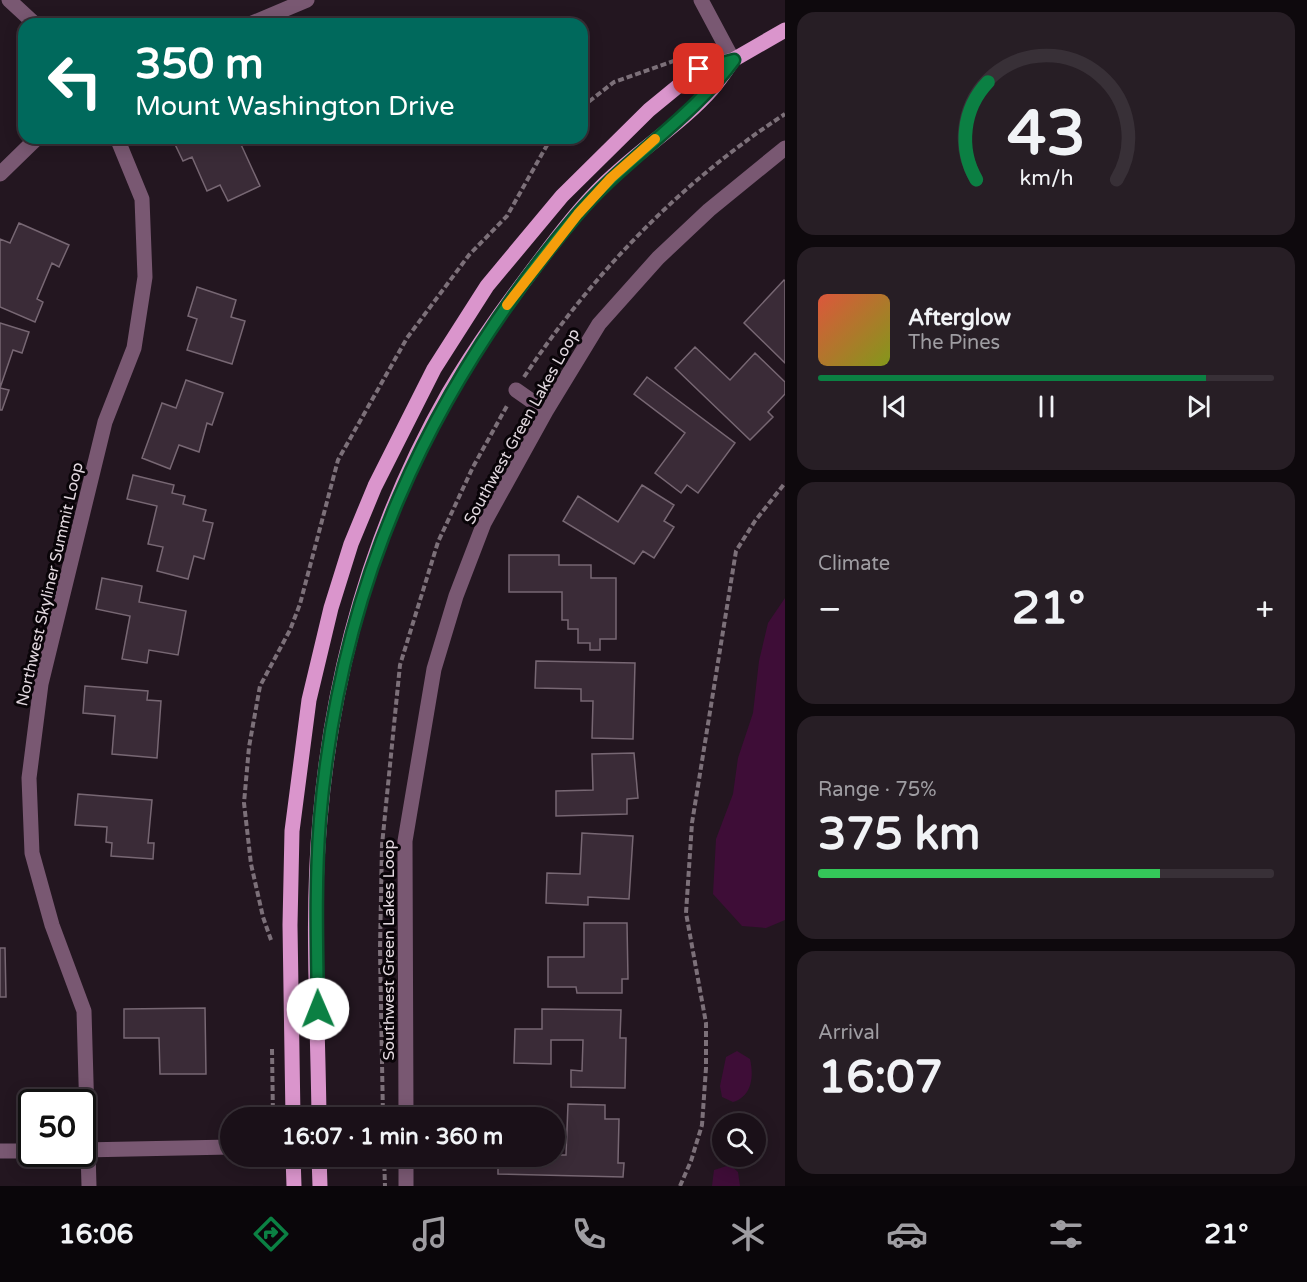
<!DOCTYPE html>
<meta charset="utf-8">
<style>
:root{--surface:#1a1018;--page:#271e25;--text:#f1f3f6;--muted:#9f9da2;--line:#383037;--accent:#0b8043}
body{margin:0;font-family:"Varela Round",sans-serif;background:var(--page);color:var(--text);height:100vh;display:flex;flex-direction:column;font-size:22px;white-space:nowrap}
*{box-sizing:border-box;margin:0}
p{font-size:20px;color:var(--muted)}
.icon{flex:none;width:33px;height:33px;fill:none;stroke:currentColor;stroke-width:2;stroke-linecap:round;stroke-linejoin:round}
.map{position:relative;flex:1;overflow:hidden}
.details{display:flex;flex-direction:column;gap:12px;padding:12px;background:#0e090d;width:522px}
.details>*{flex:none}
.top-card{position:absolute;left:18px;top:18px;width:570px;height:126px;border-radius:18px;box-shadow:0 3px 15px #0003,0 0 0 2px var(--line);background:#00695c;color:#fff;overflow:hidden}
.fabs{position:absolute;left:712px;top:1113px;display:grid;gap:12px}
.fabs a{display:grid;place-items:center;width:54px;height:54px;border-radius:50%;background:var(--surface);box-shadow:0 3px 15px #0003,0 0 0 2px var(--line);font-size:30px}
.speed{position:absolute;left:18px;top:1089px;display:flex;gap:12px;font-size:30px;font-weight:700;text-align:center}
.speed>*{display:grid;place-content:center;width:78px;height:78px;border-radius:50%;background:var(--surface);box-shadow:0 3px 15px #0003,0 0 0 2px var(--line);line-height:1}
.speed .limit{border:3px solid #111;border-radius:9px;background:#fff;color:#111}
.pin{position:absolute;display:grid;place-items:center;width:51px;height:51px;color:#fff;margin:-26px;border-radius:12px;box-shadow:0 3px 9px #0006}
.me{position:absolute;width:66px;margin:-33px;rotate:359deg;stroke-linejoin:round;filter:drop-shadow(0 0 4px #0008)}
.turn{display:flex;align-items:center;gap:21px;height:126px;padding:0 18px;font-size:27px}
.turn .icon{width:78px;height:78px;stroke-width:2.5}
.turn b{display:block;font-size:42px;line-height:51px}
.big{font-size:45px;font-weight:700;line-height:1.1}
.details .card{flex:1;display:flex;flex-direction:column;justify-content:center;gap:9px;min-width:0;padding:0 21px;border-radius:18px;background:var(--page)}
.details .dial{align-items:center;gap:0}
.dial svg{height:156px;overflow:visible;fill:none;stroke:var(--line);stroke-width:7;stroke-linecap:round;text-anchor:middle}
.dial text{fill:var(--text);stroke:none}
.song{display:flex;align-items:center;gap:18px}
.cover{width:72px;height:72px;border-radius:9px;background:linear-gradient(135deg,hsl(10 70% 55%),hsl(70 70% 35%))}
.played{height:6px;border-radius:3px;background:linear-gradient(90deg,var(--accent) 85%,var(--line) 85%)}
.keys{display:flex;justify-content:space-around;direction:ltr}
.heat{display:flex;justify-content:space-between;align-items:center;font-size:33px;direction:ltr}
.charge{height:9px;border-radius:4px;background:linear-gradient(90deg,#34c759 75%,var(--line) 0)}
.trip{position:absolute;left:220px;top:1107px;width:345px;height:60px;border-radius:30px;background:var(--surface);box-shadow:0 3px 15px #0003,0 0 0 2px var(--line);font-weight:700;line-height:60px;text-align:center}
.dock{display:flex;height:96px;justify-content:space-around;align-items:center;background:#0a060a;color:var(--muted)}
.dock .icon{width:42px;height:42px}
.dock .current{color:var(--accent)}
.dock b{font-size:27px;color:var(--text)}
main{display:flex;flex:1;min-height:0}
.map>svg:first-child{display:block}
</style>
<main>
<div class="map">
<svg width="785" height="1186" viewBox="0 0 785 1186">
<rect width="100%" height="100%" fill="#231620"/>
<path fill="#3e0d37" d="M 785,598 L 785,920 L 766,928 L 742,926 L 713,894 L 716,839 L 733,794 L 738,758 L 753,713 L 759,661 L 768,623 Z
M 737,1051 L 750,1059 C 754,1077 752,1096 733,1102 L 722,1097 L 720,1086 L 726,1057 Z
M 730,1165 L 738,1172 L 740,1186 L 712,1186 L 714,1170 Z"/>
<path fill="#3a2b37" stroke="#776773" stroke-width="1.5" d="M 172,138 L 202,138 L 205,145 L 219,138 L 238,138 L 260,186 L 228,201 L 220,185 L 207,191 L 192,157 L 183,161 Z
M 19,223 L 69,245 L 59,267 L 52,263 L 37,299 L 43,302 L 35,322 L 0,307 L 0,239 L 10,243 Z
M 784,280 L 785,281 L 785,363 L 744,323 Z
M 197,287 L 236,300 L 231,317 L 245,321 L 232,364 L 187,350 L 197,319 L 188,316 Z
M 0,323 L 29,332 L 22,353 L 13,350 L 0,388 L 9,390 L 2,410 L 0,410 Z
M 695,347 L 730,380 L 755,353 L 785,382 L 785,394 L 768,412 L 773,417 L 750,440 L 675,368 Z
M 647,377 L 735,443 L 698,493 L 687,485 L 681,493 L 655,473 L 685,433 L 634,394 Z
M 186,380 L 223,393 L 212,425 L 207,423 L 199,452 L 179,445 L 170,469 L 142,458 L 162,403 L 176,408 Z
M 133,475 L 174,485 L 172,493 L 185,496 L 183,504 L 206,510 L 203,521 L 213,523 L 204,559 L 194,556 L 188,579 L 157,571 L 163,547 L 148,544 L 157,506 L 127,499 Z
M 642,485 L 674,505 L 664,521 L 674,527 L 654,558 L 643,551 L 634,564 L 563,521 L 578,496 L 618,522 Z
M 509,555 L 559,555 L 559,565 L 591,565 L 591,578 L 616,578 L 616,639 L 600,639 L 600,650 L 590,650 L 590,643 L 578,643 L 578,629 L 568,629 L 568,620 L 562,620 L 562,592 L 509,592 Z
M 102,578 L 142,586 L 139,602 L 186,611 L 178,655 L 149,650 L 147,663 L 122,659 L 130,616 L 96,609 Z
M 536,661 L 635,663 L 633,739 L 592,738 L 593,701 L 581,701 L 581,689 L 535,688 Z
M 85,686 L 148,691 L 147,700 L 161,701 L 157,758 L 112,754 L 115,716 L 83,713 Z
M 634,753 L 638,798 L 627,799 L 627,814 L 556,816 L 556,791 L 593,790 L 592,754 Z
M 78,794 L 152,800 L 148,843 L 154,843 L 153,859 L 111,856 L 112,843 L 106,842 L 107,827 L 75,825 Z
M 582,833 L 633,836 L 629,899 L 588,897 L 588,905 L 546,903 L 547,873 L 580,874 Z
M 584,923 L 627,923 L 628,979 L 622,979 L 622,993 L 577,993 L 576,987 L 548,987 L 548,957 L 584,957 Z
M 0,948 L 5,948 L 6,997 L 0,997 Z
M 205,1008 L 206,1074 L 160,1074 L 159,1038 L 124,1038 L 124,1009 Z
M 542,1009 L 621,1010 L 620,1038 L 626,1038 L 625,1088 L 571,1087 L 571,1070 L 582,1071 L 583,1040 L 551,1040 L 551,1064 L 514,1063 L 515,1029 L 542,1029 Z
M 568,1104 L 605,1105 L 605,1119 L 619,1119 L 618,1163 L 624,1163 L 623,1177 L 498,1174 L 498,1156 L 555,1156 L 555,1144 L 560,1144 L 560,1155 L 566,1155 Z"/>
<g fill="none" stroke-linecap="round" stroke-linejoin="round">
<path stroke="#7c7079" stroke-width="4" stroke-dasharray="6 3" stroke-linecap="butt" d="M 582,107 L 614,82 L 682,58
M 524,377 C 593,273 681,182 785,114
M 271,940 L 263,917 L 251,864 L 244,803 L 249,747 L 260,686 L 290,630 L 300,604 L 338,460 L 407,338 L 469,255 L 507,216 L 551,138
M 272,1049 L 273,1118
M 383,1118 L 380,949 L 382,845 L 400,665 L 438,542 L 473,467 L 508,404
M 384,1156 L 385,1186
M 680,1186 L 691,1161 L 702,1125 L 706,1068 L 706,1023 L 686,913 L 692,823 L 736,551 L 755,521 L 785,483"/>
<path stroke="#795872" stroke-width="15" d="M 9,0 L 35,24
M 701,0 L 733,60
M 250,24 L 307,0
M 0,174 L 37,138
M 516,390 L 546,411
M 406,1118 L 405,841 L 434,669 L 456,596 L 484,523 L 546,411 L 599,324 L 658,258 L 709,210 L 785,148
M 82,1150 L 231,1147
M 0,1151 L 32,1151
M 406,1156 L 406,1186
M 89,1186 L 84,1011 L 52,925 L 32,853 L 29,778 L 41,684 L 105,422 L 134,348 L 145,277 L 142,199 L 117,138"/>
<path stroke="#da95cc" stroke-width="15" d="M 293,1118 L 290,925 L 292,831 L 309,700 L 331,608 L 351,544 L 375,486 L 434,369 L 487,286 L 562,196 L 649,110 L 699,69 L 733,60 L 785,30
M 319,1118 C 318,1019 311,918 320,819 C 333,670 374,524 448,394 C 477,344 512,297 547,251 C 567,225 589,197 614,175 C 644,147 686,119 712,89 C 720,80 727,69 733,60
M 293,1156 L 294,1186
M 319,1156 L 320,1186"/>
</g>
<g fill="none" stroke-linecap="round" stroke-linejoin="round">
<g stroke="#07532c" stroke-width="15">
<path id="route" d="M 318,1009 C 317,946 315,882 320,819 C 340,586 426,395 576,216 C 624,159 690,120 734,60 L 699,69"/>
</g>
<use href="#route" stroke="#0b8043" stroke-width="10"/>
<path stroke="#f59e0b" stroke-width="10" d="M 507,305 L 578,214 L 611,178 L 655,139"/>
</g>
<g text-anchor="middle" stroke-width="6" stroke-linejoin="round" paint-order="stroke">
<g font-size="16" fill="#e2d8df" stroke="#090408">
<text transform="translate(521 426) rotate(-61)" y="6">Southwest Green Lakes Loop</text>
<text transform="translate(49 584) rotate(-77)" y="6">Northwest Skyliner Summit Loop</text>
<text transform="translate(388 950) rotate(-90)" y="6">Southwest Green Lakes Loop</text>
</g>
</g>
</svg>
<div class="fabs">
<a><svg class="icon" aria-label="search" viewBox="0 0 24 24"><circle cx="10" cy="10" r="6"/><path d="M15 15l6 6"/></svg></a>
</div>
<div class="speed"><div class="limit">50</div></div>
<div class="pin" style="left:699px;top:69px;background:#d93025"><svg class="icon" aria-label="arrive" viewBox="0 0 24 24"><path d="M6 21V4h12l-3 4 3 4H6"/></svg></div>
<svg class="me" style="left:318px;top:1009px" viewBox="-20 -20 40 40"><circle r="19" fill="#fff"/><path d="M0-13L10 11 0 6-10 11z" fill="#0b8043"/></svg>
<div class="trip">16:07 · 1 min · 360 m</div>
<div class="top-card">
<div class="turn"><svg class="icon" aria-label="left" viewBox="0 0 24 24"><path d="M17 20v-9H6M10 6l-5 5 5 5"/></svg><div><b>350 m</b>Mount Washington Drive</div></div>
</div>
</div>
<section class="details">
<div class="card dial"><svg viewBox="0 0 100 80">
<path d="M14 69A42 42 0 1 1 86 69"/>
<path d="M14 69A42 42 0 0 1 20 19" stroke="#0b8043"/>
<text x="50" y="56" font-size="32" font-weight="700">43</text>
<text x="50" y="72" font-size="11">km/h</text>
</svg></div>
<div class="card">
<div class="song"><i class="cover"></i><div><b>Afterglow</b><p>The Pines</p></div></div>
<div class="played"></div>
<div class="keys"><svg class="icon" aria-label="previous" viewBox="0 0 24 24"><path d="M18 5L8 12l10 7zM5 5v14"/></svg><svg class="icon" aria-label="pause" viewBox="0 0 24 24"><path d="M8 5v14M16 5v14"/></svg><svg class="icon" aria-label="next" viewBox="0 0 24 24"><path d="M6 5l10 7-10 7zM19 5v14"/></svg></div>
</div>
<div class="card"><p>Climate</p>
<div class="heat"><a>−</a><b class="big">21°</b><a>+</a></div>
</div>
<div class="card"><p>Range · 75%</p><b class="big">375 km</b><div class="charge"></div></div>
<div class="card"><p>Arrival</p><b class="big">16:07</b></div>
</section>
</main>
<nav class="dock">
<b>16:06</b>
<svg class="icon current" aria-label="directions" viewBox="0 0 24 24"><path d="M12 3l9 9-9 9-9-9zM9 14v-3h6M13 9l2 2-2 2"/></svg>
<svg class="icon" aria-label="music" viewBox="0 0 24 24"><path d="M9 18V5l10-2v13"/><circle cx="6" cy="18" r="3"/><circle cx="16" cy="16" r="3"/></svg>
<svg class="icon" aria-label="phone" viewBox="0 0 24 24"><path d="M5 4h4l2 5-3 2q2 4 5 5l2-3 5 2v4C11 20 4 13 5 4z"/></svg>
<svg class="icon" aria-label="climate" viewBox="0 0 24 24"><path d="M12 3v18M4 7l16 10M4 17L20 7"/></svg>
<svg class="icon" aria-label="car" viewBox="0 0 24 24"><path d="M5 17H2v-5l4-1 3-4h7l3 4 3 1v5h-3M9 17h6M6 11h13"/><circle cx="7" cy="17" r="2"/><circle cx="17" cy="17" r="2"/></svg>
<svg class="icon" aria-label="filters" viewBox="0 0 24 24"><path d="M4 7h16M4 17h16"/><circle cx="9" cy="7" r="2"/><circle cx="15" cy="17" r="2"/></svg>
<b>21°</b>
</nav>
